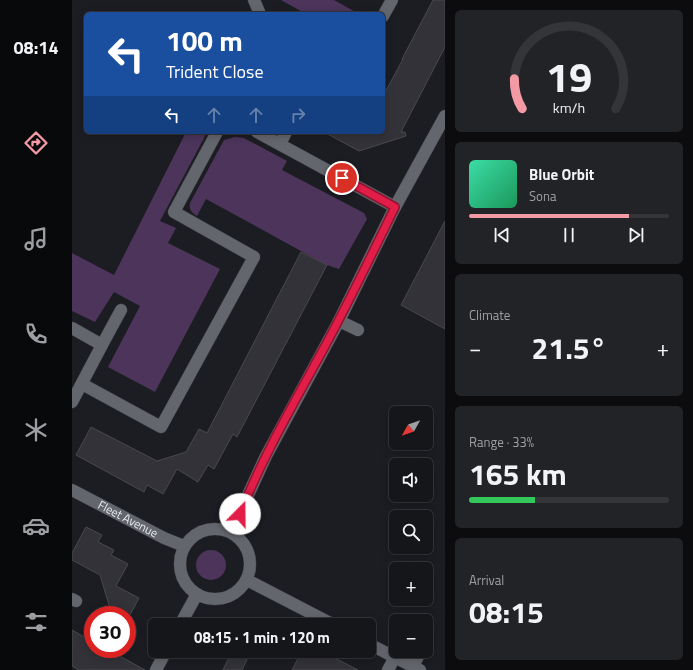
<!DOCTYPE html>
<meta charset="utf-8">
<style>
:root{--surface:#15161a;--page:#222327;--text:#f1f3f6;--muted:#9d9fa2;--line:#343539;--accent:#f49aa4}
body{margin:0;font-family:"Titillium Web",sans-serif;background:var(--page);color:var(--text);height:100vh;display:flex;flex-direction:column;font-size:15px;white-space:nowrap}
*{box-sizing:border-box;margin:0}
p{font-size:13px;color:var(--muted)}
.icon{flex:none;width:22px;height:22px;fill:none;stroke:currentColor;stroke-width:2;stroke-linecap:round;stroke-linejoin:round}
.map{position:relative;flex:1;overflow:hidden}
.sheet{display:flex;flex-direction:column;gap:10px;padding:10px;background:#0c0c0e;width:248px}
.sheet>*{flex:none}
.guide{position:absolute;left:12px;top:12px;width:301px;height:122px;border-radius:6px;box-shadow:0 2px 10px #0003,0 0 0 1px var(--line);background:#1a4fa0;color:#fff;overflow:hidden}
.needle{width:26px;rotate:230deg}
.tools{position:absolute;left:317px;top:406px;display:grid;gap:8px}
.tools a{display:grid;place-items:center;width:44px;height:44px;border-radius:6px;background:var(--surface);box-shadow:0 2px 10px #0003,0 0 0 1px var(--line);font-size:20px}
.speed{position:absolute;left:12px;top:606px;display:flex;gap:8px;font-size:20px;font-weight:700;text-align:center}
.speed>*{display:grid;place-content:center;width:52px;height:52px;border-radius:50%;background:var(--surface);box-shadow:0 2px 10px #0003,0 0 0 1px var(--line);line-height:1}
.speed .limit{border:6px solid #d22;background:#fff;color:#111}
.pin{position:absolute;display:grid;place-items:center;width:34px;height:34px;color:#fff;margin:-17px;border:2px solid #fff;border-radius:50%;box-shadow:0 1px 4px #0007}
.me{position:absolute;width:44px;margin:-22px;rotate:22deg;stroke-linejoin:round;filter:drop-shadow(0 0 3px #0008)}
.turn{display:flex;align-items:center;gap:14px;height:84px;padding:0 16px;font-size:18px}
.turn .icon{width:52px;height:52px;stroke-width:2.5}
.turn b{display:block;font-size:28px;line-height:34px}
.lanes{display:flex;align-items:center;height:38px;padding:0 16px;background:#0003;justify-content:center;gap:20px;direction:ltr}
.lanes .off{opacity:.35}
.big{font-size:30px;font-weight:700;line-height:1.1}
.sheet .card{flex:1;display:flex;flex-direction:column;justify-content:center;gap:6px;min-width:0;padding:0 14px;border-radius:6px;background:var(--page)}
.sheet .dial{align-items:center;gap:0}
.dial svg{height:104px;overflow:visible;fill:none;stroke:var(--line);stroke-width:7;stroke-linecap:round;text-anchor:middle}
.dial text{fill:var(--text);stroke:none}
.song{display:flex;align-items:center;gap:12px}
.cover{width:48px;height:48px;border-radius:6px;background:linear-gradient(135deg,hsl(160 70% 55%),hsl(150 70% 35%))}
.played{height:4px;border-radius:2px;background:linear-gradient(90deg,var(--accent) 80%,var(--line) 80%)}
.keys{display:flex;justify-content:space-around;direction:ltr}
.heat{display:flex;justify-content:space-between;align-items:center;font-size:22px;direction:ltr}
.charge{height:6px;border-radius:3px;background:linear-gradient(90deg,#34c759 33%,var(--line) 0)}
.trip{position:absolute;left:76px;top:618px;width:228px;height:40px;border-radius:6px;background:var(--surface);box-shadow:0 2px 10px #0003,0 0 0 1px var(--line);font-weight:700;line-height:40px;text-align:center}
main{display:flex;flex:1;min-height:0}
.tabs{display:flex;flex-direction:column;width:72px;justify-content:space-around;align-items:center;background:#08090a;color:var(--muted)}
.tabs .icon{width:28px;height:28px}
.tabs .on{color:var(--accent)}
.tabs b{font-size:18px;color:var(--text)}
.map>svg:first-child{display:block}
</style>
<main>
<nav class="tabs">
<b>08:14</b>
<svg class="icon on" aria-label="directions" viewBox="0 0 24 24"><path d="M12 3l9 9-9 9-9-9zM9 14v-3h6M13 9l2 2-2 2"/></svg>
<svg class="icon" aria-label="music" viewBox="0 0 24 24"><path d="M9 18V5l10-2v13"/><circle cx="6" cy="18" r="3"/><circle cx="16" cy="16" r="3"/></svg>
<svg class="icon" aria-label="phone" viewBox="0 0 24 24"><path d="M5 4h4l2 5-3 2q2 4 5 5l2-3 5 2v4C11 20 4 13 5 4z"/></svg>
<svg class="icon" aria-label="climate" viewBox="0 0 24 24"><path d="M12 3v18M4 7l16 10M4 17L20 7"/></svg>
<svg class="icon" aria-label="car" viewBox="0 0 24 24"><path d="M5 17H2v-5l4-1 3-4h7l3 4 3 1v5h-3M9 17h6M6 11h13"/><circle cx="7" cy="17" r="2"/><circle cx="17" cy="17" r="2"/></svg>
<svg class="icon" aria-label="filters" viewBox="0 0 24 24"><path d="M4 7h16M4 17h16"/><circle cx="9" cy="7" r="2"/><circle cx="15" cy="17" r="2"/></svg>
</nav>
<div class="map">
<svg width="373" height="670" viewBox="0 0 373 670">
<rect width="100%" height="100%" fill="#1c1d23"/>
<path fill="#4c345a" d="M 209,0 L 262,0 L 287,14 L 234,14 Z
M 114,132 L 134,132 L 132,138 L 88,221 L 104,228 L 96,243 L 148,269 L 83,392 L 36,367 L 68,306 L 42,292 L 23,322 L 0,311 L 0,253 L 42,275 Z
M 163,137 L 172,138 L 215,161 L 210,170 L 292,213 L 295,219 L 267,269 L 255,265 L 229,251 L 134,199 L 125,216 C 119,212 117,210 118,203 L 152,140 Z
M124 565a15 15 0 1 1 30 0a15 15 0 1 1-30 0Z"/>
<path fill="#333238" stroke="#49484f" d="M 361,0 L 373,0 L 373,47 L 329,132 L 333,132 L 334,136 L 287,151 L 252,132 L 311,132 L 311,96 L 331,59 L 330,59 Z
M 373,221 L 373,329 L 329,305 Z
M 229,252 L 255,265 L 165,437 L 161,434 L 142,469 L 136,465 L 126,482 L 105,469 L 91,494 L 75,485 L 72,492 L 4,455 L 19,427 L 85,461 L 114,452 L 127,429 L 135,433 Z
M 14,527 L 30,535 L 26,542 L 42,550 L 39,555 L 56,564 L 44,586 L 67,598 L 58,615 L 31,615 L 37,605 L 28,575 L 0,560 L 0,553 Z
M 0,630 L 21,642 L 21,649 L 47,649 L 44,654 L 73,670 L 7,670 L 0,666 Z
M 160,651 L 179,651 L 170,670 L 151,670 Z
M 230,651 L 249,651 L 286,670 L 220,670 Z"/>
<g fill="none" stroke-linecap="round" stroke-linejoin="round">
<g stroke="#38393e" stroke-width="13">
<g id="minor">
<path d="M 182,0 L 188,14"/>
<path d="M 311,16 L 320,0"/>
<path d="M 185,132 L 323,207"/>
<path d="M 208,144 L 214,132"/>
<path d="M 267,321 L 286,330"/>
<path d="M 0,328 L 30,345 L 0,402"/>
<path d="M 30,345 L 49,310"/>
<path d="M 10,384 L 89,427 L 182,257 L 102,212 L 145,132"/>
<path id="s1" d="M 0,490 L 92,538 L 112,546"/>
<circle cx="143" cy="564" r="35"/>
<path d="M 159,532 L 194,456 L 267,321 L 323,207 L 373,116"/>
<path d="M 175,580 L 262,625"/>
<path d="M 0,599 L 4,601"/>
<path d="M 108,625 L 125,594"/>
<path d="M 297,644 L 348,670"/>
<path d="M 341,666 L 349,651"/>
<path d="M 84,670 L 94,651"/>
<path d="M 316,670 L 323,657"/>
</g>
</g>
<use href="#minor" stroke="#64666d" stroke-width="12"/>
</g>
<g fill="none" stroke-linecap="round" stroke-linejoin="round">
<g stroke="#92132f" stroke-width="10">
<path id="route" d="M 168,514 C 191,456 222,403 252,348 C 277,302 300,254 323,207 L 270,178"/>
</g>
<use href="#route" stroke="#e11d48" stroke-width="7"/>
</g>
<g text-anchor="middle" stroke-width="4" stroke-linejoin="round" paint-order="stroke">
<g font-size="12" fill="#eaecf0" stroke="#121419">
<text dy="4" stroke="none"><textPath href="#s1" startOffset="63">Fleet Avenue</textPath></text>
</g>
</g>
</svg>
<div class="tools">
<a><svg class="needle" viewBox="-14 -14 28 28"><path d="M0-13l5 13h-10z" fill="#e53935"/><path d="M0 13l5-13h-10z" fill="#9d9fa2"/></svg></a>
<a><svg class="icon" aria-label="sound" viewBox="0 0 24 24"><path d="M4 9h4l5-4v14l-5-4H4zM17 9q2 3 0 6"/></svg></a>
<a><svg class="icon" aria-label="search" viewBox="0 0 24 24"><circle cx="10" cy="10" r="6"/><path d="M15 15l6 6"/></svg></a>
<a>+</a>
<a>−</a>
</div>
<div class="speed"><div class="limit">30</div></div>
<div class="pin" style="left:270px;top:178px;background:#d93025"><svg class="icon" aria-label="arrive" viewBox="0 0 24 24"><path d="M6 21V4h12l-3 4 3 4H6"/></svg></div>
<svg class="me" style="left:168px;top:514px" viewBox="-20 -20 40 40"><circle r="19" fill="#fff"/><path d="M0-13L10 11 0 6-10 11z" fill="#e11d48"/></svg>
<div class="trip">08:15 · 1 min · 120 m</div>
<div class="guide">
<div class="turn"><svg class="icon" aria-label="left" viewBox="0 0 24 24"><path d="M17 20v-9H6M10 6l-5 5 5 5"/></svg><div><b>100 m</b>Trident Close</div></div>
<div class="lanes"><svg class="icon" aria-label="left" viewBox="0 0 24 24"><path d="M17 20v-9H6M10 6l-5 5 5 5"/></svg><svg class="icon off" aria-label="ahead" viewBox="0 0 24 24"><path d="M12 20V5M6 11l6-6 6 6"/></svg><svg class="icon off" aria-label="ahead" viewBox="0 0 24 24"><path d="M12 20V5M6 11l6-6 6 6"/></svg><svg class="icon off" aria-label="right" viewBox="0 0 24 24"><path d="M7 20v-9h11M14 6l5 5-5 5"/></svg></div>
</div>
</div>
<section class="sheet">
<div class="card dial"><svg viewBox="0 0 100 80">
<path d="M14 69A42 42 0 1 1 86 69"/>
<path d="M14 69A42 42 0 0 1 8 46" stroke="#f49aa4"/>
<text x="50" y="56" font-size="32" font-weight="700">19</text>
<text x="50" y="72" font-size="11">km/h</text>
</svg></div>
<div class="card">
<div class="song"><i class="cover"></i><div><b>Blue Orbit</b><p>Sona</p></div></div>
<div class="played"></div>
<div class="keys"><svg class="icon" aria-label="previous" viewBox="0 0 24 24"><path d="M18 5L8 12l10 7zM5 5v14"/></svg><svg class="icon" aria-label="pause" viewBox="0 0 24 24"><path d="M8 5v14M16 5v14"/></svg><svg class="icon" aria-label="next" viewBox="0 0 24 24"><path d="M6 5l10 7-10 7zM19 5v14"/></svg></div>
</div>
<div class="card"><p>Climate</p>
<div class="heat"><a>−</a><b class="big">21.5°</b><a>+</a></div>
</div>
<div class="card"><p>Range · 33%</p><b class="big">165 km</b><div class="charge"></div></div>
<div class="card"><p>Arrival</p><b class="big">08:15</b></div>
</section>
</main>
